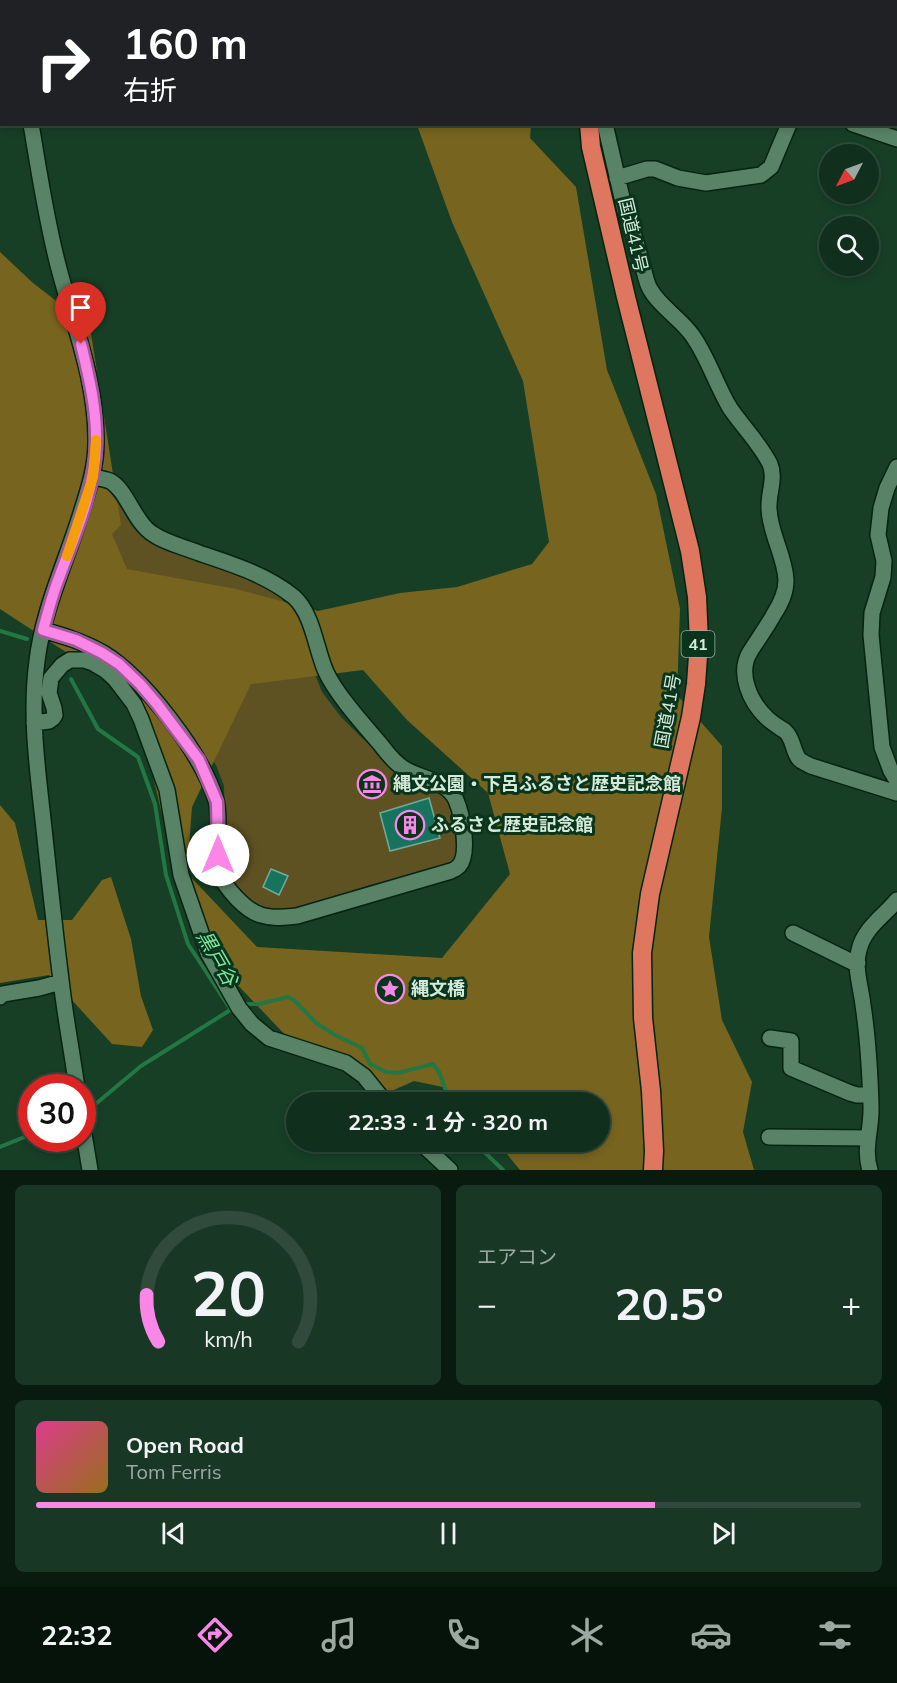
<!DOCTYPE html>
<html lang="ja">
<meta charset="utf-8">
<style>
:root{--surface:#102f1c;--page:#193725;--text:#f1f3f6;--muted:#9ca9a3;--line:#304a3b;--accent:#fa87e8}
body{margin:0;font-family:Mulish,"Noto Sans JP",sans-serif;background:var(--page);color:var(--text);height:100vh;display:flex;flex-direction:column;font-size:22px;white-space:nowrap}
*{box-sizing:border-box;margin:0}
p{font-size:20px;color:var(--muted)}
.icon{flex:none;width:33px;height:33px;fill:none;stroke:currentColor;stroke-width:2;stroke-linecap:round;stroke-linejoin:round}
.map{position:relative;height:1170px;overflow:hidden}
.sheet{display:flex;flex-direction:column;gap:15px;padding:15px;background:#091a0f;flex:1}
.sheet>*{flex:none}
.banner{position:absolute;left:0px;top:0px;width:897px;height:126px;box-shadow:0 3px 9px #0003,0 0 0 2px var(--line);background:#202124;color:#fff;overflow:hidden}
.needle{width:39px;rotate:229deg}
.tools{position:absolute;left:819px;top:144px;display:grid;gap:12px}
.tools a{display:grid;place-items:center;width:60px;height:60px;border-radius:50%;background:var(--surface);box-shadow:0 3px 9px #0003,0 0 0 2px var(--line);font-size:30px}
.speed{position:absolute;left:18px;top:1074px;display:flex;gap:12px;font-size:30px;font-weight:700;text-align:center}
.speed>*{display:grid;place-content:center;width:78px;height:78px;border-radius:50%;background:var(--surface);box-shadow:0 3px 9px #0003,0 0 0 2px var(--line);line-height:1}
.speed .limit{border:9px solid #d22;background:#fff;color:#111}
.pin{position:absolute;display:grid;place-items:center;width:51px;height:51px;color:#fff;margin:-62px -26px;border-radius:50% 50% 50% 0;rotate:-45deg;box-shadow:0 0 6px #0007}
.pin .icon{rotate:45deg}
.me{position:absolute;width:66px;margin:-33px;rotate:0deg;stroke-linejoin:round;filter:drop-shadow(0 0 4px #0008)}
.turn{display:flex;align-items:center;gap:21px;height:126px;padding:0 24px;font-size:27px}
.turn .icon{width:78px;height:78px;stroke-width:2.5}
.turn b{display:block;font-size:42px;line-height:51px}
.big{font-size:45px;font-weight:700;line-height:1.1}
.sheet .tile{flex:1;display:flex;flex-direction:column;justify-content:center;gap:9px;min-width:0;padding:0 21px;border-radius:9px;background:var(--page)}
.sheet .dial{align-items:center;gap:0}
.dial svg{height:156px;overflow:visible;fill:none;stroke:var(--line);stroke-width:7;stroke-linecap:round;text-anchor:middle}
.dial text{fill:var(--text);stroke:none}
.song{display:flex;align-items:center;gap:18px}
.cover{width:72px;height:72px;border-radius:9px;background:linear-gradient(135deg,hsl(330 70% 55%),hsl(40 70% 35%))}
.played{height:6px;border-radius:3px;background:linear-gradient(90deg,var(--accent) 75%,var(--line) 75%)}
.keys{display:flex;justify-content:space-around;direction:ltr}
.heat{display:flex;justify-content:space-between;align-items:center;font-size:33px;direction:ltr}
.sheet .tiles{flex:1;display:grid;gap:15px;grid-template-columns:1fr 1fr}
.tile:last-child{grid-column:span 2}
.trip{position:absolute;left:286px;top:1092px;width:324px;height:60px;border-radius:30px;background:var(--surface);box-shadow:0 3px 9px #0003,0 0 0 2px var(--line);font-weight:700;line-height:60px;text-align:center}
.tab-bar{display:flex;height:96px;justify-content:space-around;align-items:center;background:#06130b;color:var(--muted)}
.tab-bar .icon{width:42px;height:42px}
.tab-bar .active{color:var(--accent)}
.tab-bar b{font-size:27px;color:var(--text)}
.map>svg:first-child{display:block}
</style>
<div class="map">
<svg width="897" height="1170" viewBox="0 0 897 1170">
<rect width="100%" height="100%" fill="#163f26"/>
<path fill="#5f5222" d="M 111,489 C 125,512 129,531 155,545 L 255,580 L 280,596 L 291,613 L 322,692 L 341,717 L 363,739 L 384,756 L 437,788 L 447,797 L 452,806 L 457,855 L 451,865 L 370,885 L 297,910 L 278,910 L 262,907 L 248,899 L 233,881 L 226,863 L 224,786 L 216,765 L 191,731 L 88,528 Z"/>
<path fill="#76641f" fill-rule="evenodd" d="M 417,125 L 531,125 L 530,138 L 576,187 L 607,370 L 656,494 L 680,609 L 677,695 L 722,746 L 722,808 L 709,937 L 722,1020 L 752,1082 L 743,1132 L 754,1170 L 520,1170 L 497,1142 L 600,1142 L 600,1102 L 464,1102 L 443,1087 L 414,1081 L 378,1097 L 357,1076 L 292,1042 L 227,974 L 192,925 L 172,856 L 144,739 L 124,705 L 101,675 L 0,609 L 0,252 L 33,283 L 90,327 L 121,525 L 112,534 L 127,569 L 236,589 L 318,611 L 400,593 L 457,587 L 532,564 L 549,542 L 523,381 L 452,222 ZM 363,670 L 407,720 L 488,793 L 510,874 L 442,958 L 257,947 L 187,873 L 192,807 L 251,684 Z
M 0,805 L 15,823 L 38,920 L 72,920 L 102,880 L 111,877 L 131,939 L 141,996 L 153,1030 L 142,1047 L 112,1044 L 49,975 L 0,983 Z"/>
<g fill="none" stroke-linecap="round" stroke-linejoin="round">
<path stroke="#237745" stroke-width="4" d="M 0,631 L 27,639
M 71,679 L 98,729 L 138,757 L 155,804 L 166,875 L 188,944 L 231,1010
M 242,1004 L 259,1004 L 288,997 L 295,1001 L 316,1023 L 335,1035 L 362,1048 L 370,1064 L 386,1072 L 398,1073 L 433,1064 L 439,1072 L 450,1102
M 82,1112 L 92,1107 L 141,1066 L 235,1007
M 474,1142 L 503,1170
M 0,1147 L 32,1134"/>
</g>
<path fill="#16735e" stroke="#72ab99" stroke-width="1.5" d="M 429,798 L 440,838 L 390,851 L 380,813 Z
M 271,869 L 288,876 L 279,895 L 263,887 Z"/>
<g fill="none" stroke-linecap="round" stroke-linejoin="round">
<g stroke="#052411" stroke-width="18">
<path id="minor" d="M 5,0 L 6,2
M 205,0 L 207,2
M 524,0 L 527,2
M 635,0 L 637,2
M 237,2 L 238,0 L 261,2
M 618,2 L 618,0
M 896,81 L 897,81
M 31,124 C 39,171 46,219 58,265 C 73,324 97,381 96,443 C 96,466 89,488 82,510 C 67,560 43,609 37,661 C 29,720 39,779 45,838 C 50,885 55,933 61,980 C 65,1016 72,1052 77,1088
M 605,124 L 626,215 C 634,232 638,249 643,267 C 645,274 646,282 650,289 C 660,307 680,318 692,335 C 708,357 716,385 730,408 C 743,427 760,444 770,464 C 776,478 768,494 769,509 C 770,534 785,556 786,580 C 786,593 781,603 774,614 C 767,627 758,639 750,652 C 737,673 750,702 767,718 C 772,723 779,727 785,731 C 794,739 792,750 799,759 C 802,762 807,764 811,766 L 897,793
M 853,124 L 897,139
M 617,178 L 647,169 L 655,169 L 678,178 L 706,183 L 761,175 L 771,167 L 789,124
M 897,467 L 887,488 L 881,508 L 878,535 L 884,561 L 883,577 L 872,613 L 871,635 L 882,747 L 891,771 L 897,781
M 43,630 C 64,636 84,642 103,653 C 144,678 202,754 216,800 C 220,814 217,840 218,855 C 218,861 218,868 220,874 C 225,888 246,911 261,915 C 273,919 285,917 297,916 L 451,871 C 454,870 457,868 459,866 C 470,854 462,814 456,800 C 447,780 420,779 403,768 C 394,762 387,753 381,745 C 364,725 336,694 326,672 C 316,650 313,614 294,597 C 267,575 232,564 199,553 C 184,547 166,543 153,534 C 134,522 127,490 110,481 C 105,479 98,478 93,477
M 34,723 L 49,721 L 53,718 L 55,715 L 54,708 L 49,693 L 51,678 L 62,665 L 70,660 L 84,660 L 93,663 L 105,670 L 115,679 L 134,704 L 141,719 L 167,790 L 181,875 L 208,953 L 239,1008 L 252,1024 L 269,1038 L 346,1063 L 364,1076 L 385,1102
M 793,933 L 854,963 L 858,963
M 0,997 L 3,994 L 39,988 L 61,982
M 770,1038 L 791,1041 L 791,1068 L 850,1093 L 857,1095 L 870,1095
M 82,1122 L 90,1170
M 769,1137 L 868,1138
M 420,1142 L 450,1170
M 870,1170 C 863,1149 872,1128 871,1106 C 870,1073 868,1038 863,1005 C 861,987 854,968 859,950 C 864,928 884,916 897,900"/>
</g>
<g stroke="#052411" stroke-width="21">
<path id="highway" d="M 583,2 L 584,0
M 589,124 L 591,147 L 626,297 L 690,551 L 697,597 L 699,642 L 696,684 L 691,717 L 650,894 L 642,953 L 643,1018 L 651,1091 L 654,1151 L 653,1170"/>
</g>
<use href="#minor" stroke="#598366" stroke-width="15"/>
<use href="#highway" stroke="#df765f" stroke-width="18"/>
</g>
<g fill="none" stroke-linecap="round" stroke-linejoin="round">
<g stroke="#a25897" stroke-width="15">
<path id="route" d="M 81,344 C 89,377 97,410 96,444 C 95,493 72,541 56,586 C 51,600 47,616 43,630 L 76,640 L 102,653 L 119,664 L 140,684 L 157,704 L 199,760 L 217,802 L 218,855"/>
</g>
<use href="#route" stroke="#fa87e8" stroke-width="10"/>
<path stroke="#f59e0b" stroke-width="10" d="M 67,556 L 93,477 L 96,440"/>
</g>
<defs>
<g id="museum-ring" transform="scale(1.5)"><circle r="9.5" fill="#0a351c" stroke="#fa87e8" stroke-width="1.5"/><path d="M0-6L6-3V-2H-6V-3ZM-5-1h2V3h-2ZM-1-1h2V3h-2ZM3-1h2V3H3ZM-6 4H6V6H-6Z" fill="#fa87e8"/></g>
<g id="building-ring" transform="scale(1.5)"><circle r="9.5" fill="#0a351c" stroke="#fa87e8" stroke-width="1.5"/><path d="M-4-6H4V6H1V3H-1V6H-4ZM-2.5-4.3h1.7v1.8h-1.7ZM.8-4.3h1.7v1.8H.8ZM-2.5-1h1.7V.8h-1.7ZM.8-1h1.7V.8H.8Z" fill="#fa87e8"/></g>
<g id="sight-ring" transform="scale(1.5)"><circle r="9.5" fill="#0a351c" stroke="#fa87e8" stroke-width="1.5"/><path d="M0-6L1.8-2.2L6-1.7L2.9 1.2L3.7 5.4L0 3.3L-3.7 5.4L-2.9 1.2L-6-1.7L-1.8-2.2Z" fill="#fa87e8"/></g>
</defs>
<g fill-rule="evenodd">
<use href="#museum-ring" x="372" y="784"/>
<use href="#building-ring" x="410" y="825"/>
<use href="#sight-ring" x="390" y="989"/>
</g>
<g text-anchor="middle" stroke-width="6" stroke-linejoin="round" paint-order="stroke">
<rect fill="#0a351c" stroke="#98b4a1" stroke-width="1.5" x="681.5" y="631" width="33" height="26" rx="4.5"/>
<g font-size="16" font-weight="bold" fill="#d5ebda">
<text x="698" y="650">41</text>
</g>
<g font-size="18" fill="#d5ebda" stroke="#0a351c">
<text transform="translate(633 235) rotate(77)" y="6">国道41号</text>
<text transform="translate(668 711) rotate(-80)" y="6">国道41号</text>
</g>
<g font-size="18" font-weight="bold" fill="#d5ebda" stroke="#0a351c" text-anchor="start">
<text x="393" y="790">縄文公園・下呂ふるさと歴史記念館</text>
<text x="431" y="831">ふるさと歴史記念館</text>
<text x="411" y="995">縄文橋</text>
</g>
<g font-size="20" font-style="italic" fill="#7ce7a0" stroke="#0a351c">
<text transform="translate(217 958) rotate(60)" y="7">黒戸谷</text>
</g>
</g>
</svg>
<div class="tools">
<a><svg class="needle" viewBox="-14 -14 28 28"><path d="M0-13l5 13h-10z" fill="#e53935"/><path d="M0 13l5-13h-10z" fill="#9ca9a3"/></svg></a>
<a><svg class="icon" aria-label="search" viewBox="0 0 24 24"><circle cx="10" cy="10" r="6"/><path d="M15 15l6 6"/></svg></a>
</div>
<div class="speed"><div class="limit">30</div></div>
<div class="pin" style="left:81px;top:344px;background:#d93025"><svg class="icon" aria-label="arrive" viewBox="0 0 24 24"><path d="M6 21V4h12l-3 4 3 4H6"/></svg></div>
<svg class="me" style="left:218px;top:855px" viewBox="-20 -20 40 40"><circle r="19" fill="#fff"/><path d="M0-13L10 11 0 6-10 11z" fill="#fa87e8"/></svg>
<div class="trip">22:33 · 1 分 · 320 m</div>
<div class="banner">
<div class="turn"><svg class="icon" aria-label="right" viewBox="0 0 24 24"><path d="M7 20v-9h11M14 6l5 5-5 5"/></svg><div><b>160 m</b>右折</div></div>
</div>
</div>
<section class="sheet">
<div class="tiles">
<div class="tile dial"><svg viewBox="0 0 100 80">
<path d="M14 69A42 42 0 1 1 86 69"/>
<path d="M14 69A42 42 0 0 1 8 45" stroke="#fa87e8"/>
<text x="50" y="56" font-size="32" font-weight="700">20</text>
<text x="50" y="72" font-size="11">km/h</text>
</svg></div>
<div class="tile"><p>エアコン</p>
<div class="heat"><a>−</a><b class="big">20.5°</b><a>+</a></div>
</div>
<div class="tile">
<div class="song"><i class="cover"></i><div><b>Open Road</b><p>Tom Ferris</p></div></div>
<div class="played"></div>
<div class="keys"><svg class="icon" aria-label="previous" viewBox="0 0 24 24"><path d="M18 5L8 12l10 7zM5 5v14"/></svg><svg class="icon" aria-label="pause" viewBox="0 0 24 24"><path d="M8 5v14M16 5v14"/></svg><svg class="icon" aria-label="next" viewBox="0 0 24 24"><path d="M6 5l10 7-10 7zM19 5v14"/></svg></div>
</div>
</div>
</section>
<nav class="tab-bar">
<b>22:32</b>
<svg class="icon active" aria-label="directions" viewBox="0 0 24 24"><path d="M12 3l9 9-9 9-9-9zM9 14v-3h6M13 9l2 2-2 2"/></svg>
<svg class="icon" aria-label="music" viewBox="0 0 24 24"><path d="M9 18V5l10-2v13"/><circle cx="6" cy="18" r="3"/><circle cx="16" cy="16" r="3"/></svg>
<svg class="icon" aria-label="phone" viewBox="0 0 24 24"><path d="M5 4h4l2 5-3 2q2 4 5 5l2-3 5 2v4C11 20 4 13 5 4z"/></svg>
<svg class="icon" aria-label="climate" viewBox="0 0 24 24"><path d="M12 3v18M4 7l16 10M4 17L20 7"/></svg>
<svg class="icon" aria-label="car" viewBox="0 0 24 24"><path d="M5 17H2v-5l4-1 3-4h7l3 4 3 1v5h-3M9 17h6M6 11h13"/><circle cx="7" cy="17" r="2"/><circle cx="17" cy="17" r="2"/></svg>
<svg class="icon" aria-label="filters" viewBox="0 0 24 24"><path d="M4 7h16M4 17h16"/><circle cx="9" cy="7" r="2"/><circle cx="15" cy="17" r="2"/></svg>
</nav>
